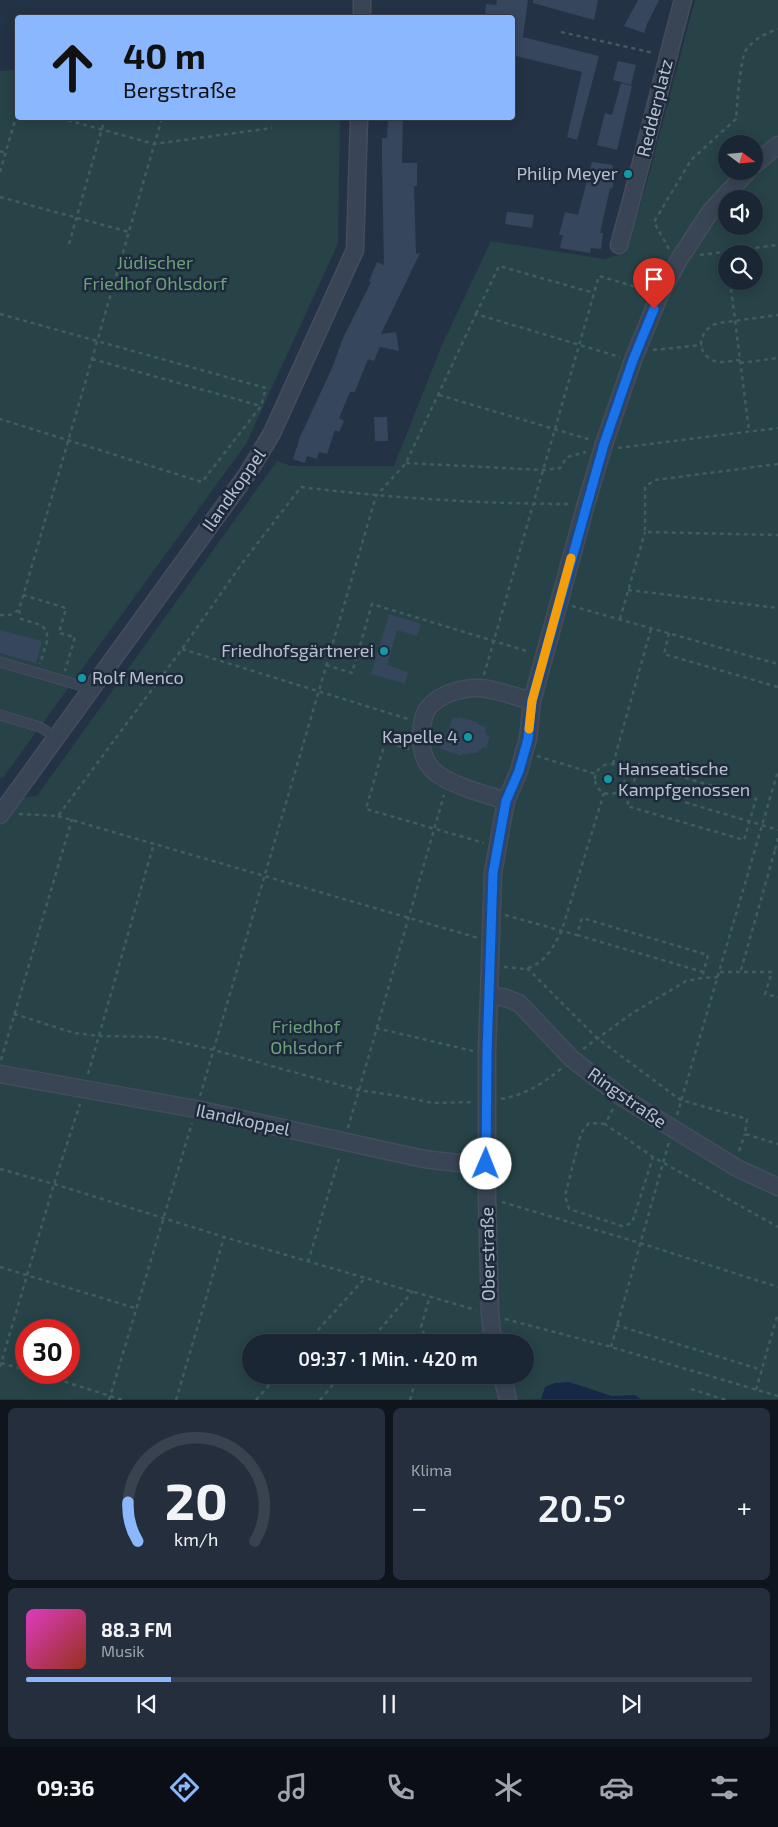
<!DOCTYPE html>
<html lang="de">
<meta charset="utf-8">
<style>
:root{--surface:#1b2634;--page:#242e3c;--text:#f1f3f6;--muted:#a0a5ac;--line:#39434f;--accent:#8bb7ff}
body{margin:0;font-family:"Exo 2",sans-serif;background:var(--page);color:var(--text);height:100vh;display:flex;flex-direction:column;font-size:19px;white-space:nowrap}
*{box-sizing:border-box;margin:0}
p{font-size:16px;color:var(--muted)}
.icon{flex:none;width:28px;height:28px;fill:none;stroke:currentColor;stroke-width:2;stroke-linecap:round;stroke-linejoin:round}
.map{position:relative;height:1400px;overflow:hidden}
.drawer{display:flex;flex-direction:column;gap:8px;padding:8px;background:#0f151d;flex:1}
.drawer>*{flex:none}
.hud{position:absolute;left:15px;top:15px;width:500px;height:105px;border-radius:5px;box-shadow:0 2px 12px #0003,0 0 0 1px var(--line);background:#8bb7ff;color:#111;overflow:hidden}
.needle{width:32px;rotate:106deg}
.controls{position:absolute;left:718px;top:135px;display:grid;gap:10px}
.controls a{display:grid;place-items:center;width:45px;height:45px;border-radius:50%;background:var(--surface);box-shadow:0 2px 12px #0003,0 0 0 1px var(--line);font-size:25px}
.speed{position:absolute;left:15px;top:1319px;display:flex;gap:10px;font-size:25px;font-weight:700;text-align:center}
.speed>*{display:grid;place-content:center;width:65px;height:65px;border-radius:50%;background:var(--surface);box-shadow:0 2px 12px #0003,0 0 0 1px var(--line);line-height:1}
.speed .limit{border:8px solid #d22;background:#fff;color:#111}
.pin{position:absolute;display:grid;place-items:center;width:42px;height:42px;color:#fff;margin:-51px -21px;border-radius:50% 50% 50% 0;rotate:-45deg;box-shadow:0 0 5px #0007}
.pin .icon{rotate:45deg}
.me{position:absolute;width:55px;margin:-28px;rotate:1deg;stroke-linejoin:round;filter:drop-shadow(0 0 4px #0008)}
.turn{display:flex;align-items:center;gap:18px;height:105px;padding:0 25px;font-size:22px}
.turn .icon{width:65px;height:65px;stroke-width:2.5}
.turn b{display:block;font-size:35px;line-height:42px}
.big{font-size:38px;font-weight:600;line-height:1.1}
.drawer .tile{flex:1;display:flex;flex-direction:column;justify-content:center;gap:8px;min-width:0;padding:0 18px;border-radius:8px;background:var(--page)}
.drawer .dial{align-items:center;gap:0}
.dial svg{height:130px;overflow:visible;fill:none;stroke:var(--line);stroke-width:7;stroke-linecap:round;text-anchor:middle}
.dial text{fill:var(--text);stroke:none}
.song{display:flex;align-items:center;gap:15px}
.cover{width:60px;height:60px;border-radius:8px;background:linear-gradient(135deg,hsl(310 70% 55%),hsl(10 70% 35%))}
.played{height:5px;border-radius:2px;background:linear-gradient(90deg,var(--accent) 20%,var(--line) 20%)}
.keys{display:flex;justify-content:space-around;direction:ltr}
.heat{display:flex;justify-content:space-between;align-items:center;font-size:28px;direction:ltr}
.drawer .tiles{flex:1;display:grid;gap:8px;grid-template-columns:1fr 1fr}
.tile:last-child{grid-column:span 2}
.trip{position:absolute;left:242px;top:1334px;width:292px;height:50px;border-radius:25px;background:var(--surface);box-shadow:0 2px 12px #0003,0 0 0 1px var(--line);font-weight:600;line-height:50px;text-align:center}
.tab-bar{display:flex;height:80px;justify-content:space-around;align-items:center;background:#0b0f15;color:var(--muted)}
.tab-bar .icon{width:35px;height:35px}
.tab-bar .current{color:var(--accent)}
.tab-bar b{font-size:22px;color:var(--text)}
.map>svg:first-child{display:block}
</style>
<div class="map">
<svg width="778" height="1400" viewBox="0 0 778 1400">
<rect width="100%" height="100%" fill="#243246"/>
<path fill="#274347" fill-rule="evenodd" d="M 695,0 L 778,0 L 778,1399 L 0,1399 L 0,797 L 3,800 L 37,796 L 277,461 L 291,466 L 394,466 L 442,345 L 491,241 L 605,259 L 625,253 L 646,186 ZM 726,144 L 754,144 L 754,171 L 726,171 ZM 726,199 L 754,199 L 754,226 L 726,226 ZM 726,254 L 754,254 L 754,281 L 726,281 ZM 26,1330 L 69,1330 L 69,1372 L 26,1372 ZM 251,1342 L 526,1342 L 526,1375 L 251,1375 Z
M 17,70 L 18,118 L 340,118 L 338,241 L 336,248 L 246,444 L 2,779 L 0,777 L 0,71 Z"/>
<path fill="#152946" d="M 569,1382 L 612,1396 L 635,1395 L 641,1399 L 541,1399 L 545,1387 L 555,1383 Z"/>
<path fill="#36465c" d="M 497,0 L 528,0 L 523,37 L 599,56 L 577,140 L 567,137 L 582,72 L 512,55 L 512,18 L 485,18 L 486,4 L 496,5 Z
M 533,0 L 598,0 L 594,20 L 533,3 Z
M 638,0 L 659,0 L 647,24 L 644,33 L 624,26 Z
M 618,61 L 636,65 L 631,85 L 613,80 Z
M 621,83 L 632,86 L 617,150 L 597,145 L 605,113 L 612,115 Z
M 388,118 L 403,118 L 402,163 L 417,163 L 417,186 L 414,186 L 416,254 L 420,253 L 381,334 L 396,332 L 399,351 L 380,347 L 374,361 L 368,359 L 355,392 L 350,392 L 339,418 L 344,421 L 339,432 L 335,430 L 327,454 L 319,452 L 317,459 L 307,456 L 305,463 L 293,459 L 300,437 L 332,368 L 343,338 L 371,282 L 369,281 L 377,262 L 384,265 L 382,161 L 382,138 L 387,138 Z
M 592,162 L 613,165 L 612,172 L 616,173 L 612,189 L 610,188 L 600,233 L 603,233 L 601,249 L 591,248 L 590,253 L 560,248 L 563,235 L 559,235 L 565,212 L 578,215 Z
M 507,212 L 534,215 L 532,228 L 505,224 Z
M 374,417 L 387,417 L 388,441 L 375,441 Z
M 389,614 L 421,624 L 417,636 L 397,630 L 387,665 L 408,672 L 405,684 L 371,674 Z
M 0,630 L 42,641 L 36,663 L 0,653 Z
M 453,717 L 459,719 L 459,717 L 477,722 L 477,724 L 486,727 L 485,733 L 487,733 L 487,736 L 490,737 L 486,748 L 483,747 L 477,753 L 468,753 L 468,755 L 463,753 L 462,756 L 440,749 L 443,738 L 445,738 Z"/>
<g fill="none" stroke-linecap="round" stroke-linejoin="round">
<g stroke="#434d5e" stroke-width="11">
<path id="lane" d="M 0,662 L 92,689
M 0,715 L 40,727 L 57,738"/>
</g>
<g stroke="#434d5e" stroke-width="19">
<path id="street" d="M 362,18 L 362,0
M 754,165 L 778,145
M 619,245 C 642,164 661,81 683,0
M 506,801 C 485,794 452,786 435,772 C 424,763 421,747 421,734 C 422,725 423,715 428,708 C 439,694 463,687 480,688 C 496,689 516,697 532,701
M 0,815 L 248,473 L 272,433 L 355,250 L 359,118
M 490,996 L 503,997 L 519,1003 L 572,1059 L 620,1096 L 737,1168 L 778,1187
M 0,1074 L 196,1109 L 424,1159 L 458,1163 L 486,1163
M 493,1342 L 490,1314 L 487,1198 L 487,1053 L 493,873 L 506,801 L 519,771 L 524,752 L 528,739 L 532,701 L 586,504 L 604,444 L 633,360 L 660,294 L 680,258 L 710,212 L 748,171
M 502,1375 L 508,1400"/>
</g>
<path stroke="#405c5e" stroke-width="2.5" stroke-dasharray="4 4" stroke-linecap="butt" d="M 561,32 L 654,53
M 60,118 L 154,144 L 272,128
M 0,151 L 5,153
M 0,172 L 18,110
M 0,197 L 129,232
M 69,244 L 105,118
M 669,249 L 654,222 L 691,160 L 736,119 C 737,106 740,60 746,50 C 754,39 766,33 778,29
M 700,255 L 778,245
M 730,281 L 749,431
M 0,314 L 266,388 L 261,406 L 202,482 L 0,419
M 476,314 L 499,266 L 594,293
M 653,350 L 702,345
M 92,359 L 261,406
M 740,360 C 731,361 720,364 712,360 C 693,350 701,327 719,323 L 778,315
M 740,363 L 778,358
M 439,395 L 591,440
M 618,448 L 778,428
M 406,463 L 543,470 L 560,468 L 567,457 L 586,452
M 778,464 L 655,480 L 645,487 L 645,532 L 778,535
M 628,590 L 778,608
M 23,595 L 66,608 L 59,633 L 75,637 L 65,671
M 572,606 L 778,664
M 19,610 L 21,619 L 41,625 L 47,631 L 47,641 L 40,664
M 0,615 L 10,615 L 19,610 L 162,118
M 620,619 L 645,532
M 669,633 L 664,654 L 778,687
M 182,649 L 408,719
M 326,665 L 352,673 L 372,604 L 530,652
M 484,675 L 599,276 L 646,290
M 409,749 L 385,742 L 366,809 L 484,843
M 537,756 L 596,774
M 613,764 L 651,629
M 639,764 L 756,799 L 744,840 L 627,806 Z
M595 779a15 15 0 1 1 30 0a15 15 0 1 1-30 0Z
M 624,784 L 778,830
M 19,814 L 58,816 L 182,649 L 243,562 L 301,487 C 391,498 482,504 572,504
M 58,816 L 478,938
M 778,838 L 775,850 L 778,851
M 505,915 L 577,935 L 582,918 L 708,955 L 702,978
M 577,935 L 703,972
M 504,967 C 511,967 521,970 528,968 C 546,962 554,946 562,930 L 604,793
M 527,968 L 597,1038 L 675,1096 L 681,1100 L 747,1119 L 745,1134 L 778,1144
M 741,970 L 775,850
M 720,972 L 772,972 L 765,994 L 778,997
M 14,1014 L 74,1033 L 99,1036 L 157,1037 L 214,1050 L 358,1090 L 399,1096 L 433,1103 L 473,1102
M 376,1028 L 473,1051
M 583,1049 L 631,1014 L 686,981 L 702,978 L 718,977
M 1,1060 L 72,819
M 88,1074 L 154,843
M 200,1096 L 376,496 L 406,463 L 476,314 L 620,357
M 501,1099 C 525,1095 544,1083 562,1068
M 613,1109 L 605,1124 L 653,1157 L 778,1227
M 677,1115 L 778,771
M 605,1124 L 589,1123 L 581,1133 L 565,1196 L 569,1209 L 622,1226 L 632,1223 L 653,1157
M 348,1128 L 444,795
M 739,1151 L 745,1134
M 0,1169 L 54,1184 L 224,1237 L 476,1310
M 502,1202 L 640,1243 L 778,1287
M 308,1262 L 340,1155
M 0,1267 L 135,1308
M 505,1319 L 611,1347 L 778,1396
M 616,1325 L 762,1370
M 307,1342 L 365,1278
M 369,1342 L 413,1291
M 427,1342 L 427,1340 L 421,1327 L 430,1296
M 611,1347 L 669,1142
M 1,1363 L 26,1370
M 0,1367 L 54,1184 L 80,1104
M 34,1372 L 123,1400
M 691,1389 L 726,1400
M 756,1390 L 778,1313
M 109,1400 L 192,1123
M 176,1400 L 224,1237
M 256,1400 L 278,1375
M 320,1400 L 341,1375
M 410,1400 L 417,1375"/>
<use href="#lane" stroke="#394455" stroke-width="9"/>
<use href="#street" stroke="#394455" stroke-width="16"/>
</g>
<g fill="none" stroke-linecap="round" stroke-linejoin="round">
<g stroke="#114b97" stroke-width="12">
<path id="route" d="M 486,1164 L 487,1053 L 493,873 L 506,801 L 519,771 L 528,739 L 532,701 L 604,444 L 633,360 L 654,309"/>
</g>
<use href="#route" stroke="#1a73e8" stroke-width="9"/>
<path stroke="#f59e0b" stroke-width="9" d="M 529,729 L 532,701 L 571,558"/>
</g>
<g fill="#0f9aa8" stroke="#1e293b" stroke-width="2">
<circle cx="628" cy="174" r="5"/>
<circle cx="384" cy="651" r="5"/>
<circle cx="82" cy="678" r="5"/>
<circle cx="468" cy="737" r="5"/>
<circle cx="608" cy="779" r="5"/>
</g>
<g text-anchor="middle" stroke-width="5" stroke-linejoin="round" paint-order="stroke">
<g font-size="18" fill="#b7c0ce" stroke="#1e293b">
<text transform="translate(655 108) rotate(-76)" y="6">Redderplatz</text>
<text transform="translate(234 490) rotate(-55)" y="6">Ilandkoppel</text>
<text transform="translate(627 1098) rotate(35)" y="6">Ringstraße</text>
<text transform="translate(243 1120) rotate(12)" y="6">Ilandkoppel</text>
<text transform="translate(488 1254) rotate(-91)" y="6">Oberstraße</text>
</g>
<g font-size="18" fill="#b7c0ce" stroke="#1e293b" text-anchor="end">
<text x="618" y="180">Philip Meyer</text>
<text x="374" y="657">Friedhofsgärtnerei</text>
<text x="92" y="684" text-anchor="start">Rolf Menco</text>
<text x="458" y="743">Kapelle 4</text>
<text x="618" y="775" text-anchor="start">Hanseatische<tspan x="618" dy="21">Kampfgenossen</tspan></text>
</g>
<g font-size="18" fill="#6ca279" stroke="#1e293b">
<text x="155" y="269">Jüdischer<tspan x="155" dy="21">Friedhof Ohlsdorf</tspan></text>
<text x="306" y="1033">Friedhof<tspan x="306" dy="21">Ohlsdorf</tspan></text>
</g>
</g>
</svg>
<div class="controls">
<a><svg class="needle" viewBox="-14 -14 28 28"><path d="M0-13l5 13h-10z" fill="#e53935"/><path d="M0 13l5-13h-10z" fill="#a0a5ac"/></svg></a>
<a><svg class="icon" aria-label="sound" viewBox="0 0 24 24"><path d="M4 9h4l5-4v14l-5-4H4zM17 9q2 3 0 6"/></svg></a>
<a><svg class="icon" aria-label="search" viewBox="0 0 24 24"><circle cx="10" cy="10" r="6"/><path d="M15 15l6 6"/></svg></a>
</div>
<div class="speed"><div class="limit">30</div></div>
<div class="pin" style="left:654px;top:309px;background:#d93025"><svg class="icon" aria-label="arrive" viewBox="0 0 24 24"><path d="M6 21V4h12l-3 4 3 4H6"/></svg></div>
<svg class="me" style="left:486px;top:1164px" viewBox="-20 -20 40 40"><circle r="19" fill="#fff"/><path d="M0-13L10 11 0 6-10 11z" fill="#1a73e8"/></svg>
<div class="trip">09:37 · 1 Min. · 420 m</div>
<div class="hud">
<div class="turn"><svg class="icon" aria-label="ahead" viewBox="0 0 24 24"><path d="M12 20V5M6 11l6-6 6 6"/></svg><div><b>40 m</b>Bergstraße</div></div>
</div>
</div>
<section class="drawer">
<div class="tiles">
<div class="tile dial"><svg viewBox="0 0 100 80">
<path d="M14 69A42 42 0 1 1 86 69"/>
<path d="M14 69A42 42 0 0 1 8 45" stroke="#8bb7ff"/>
<text x="50" y="56" font-size="32" font-weight="700">20</text>
<text x="50" y="72" font-size="11">km/h</text>
</svg></div>
<div class="tile"><p>Klima</p>
<div class="heat"><a>−</a><b class="big">20.5°</b><a>+</a></div>
</div>
<div class="tile">
<div class="song"><i class="cover"></i><div><b>88.3 FM</b><p>Musik</p></div></div>
<div class="played"></div>
<div class="keys"><svg class="icon" aria-label="previous" viewBox="0 0 24 24"><path d="M18 5L8 12l10 7zM5 5v14"/></svg><svg class="icon" aria-label="pause" viewBox="0 0 24 24"><path d="M8 5v14M16 5v14"/></svg><svg class="icon" aria-label="next" viewBox="0 0 24 24"><path d="M6 5l10 7-10 7zM19 5v14"/></svg></div>
</div>
</div>
</section>
<nav class="tab-bar">
<b>09:36</b>
<svg class="icon current" aria-label="directions" viewBox="0 0 24 24"><path d="M12 3l9 9-9 9-9-9zM9 14v-3h6M13 9l2 2-2 2"/></svg>
<svg class="icon" aria-label="music" viewBox="0 0 24 24"><path d="M9 18V5l10-2v13"/><circle cx="6" cy="18" r="3"/><circle cx="16" cy="16" r="3"/></svg>
<svg class="icon" aria-label="phone" viewBox="0 0 24 24"><path d="M5 4h4l2 5-3 2q2 4 5 5l2-3 5 2v4C11 20 4 13 5 4z"/></svg>
<svg class="icon" aria-label="climate" viewBox="0 0 24 24"><path d="M12 3v18M4 7l16 10M4 17L20 7"/></svg>
<svg class="icon" aria-label="car" viewBox="0 0 24 24"><path d="M5 17H2v-5l4-1 3-4h7l3 4 3 1v5h-3M9 17h6M6 11h13"/><circle cx="7" cy="17" r="2"/><circle cx="17" cy="17" r="2"/></svg>
<svg class="icon" aria-label="filters" viewBox="0 0 24 24"><path d="M4 7h16M4 17h16"/><circle cx="9" cy="7" r="2"/><circle cx="15" cy="17" r="2"/></svg>
</nav>
